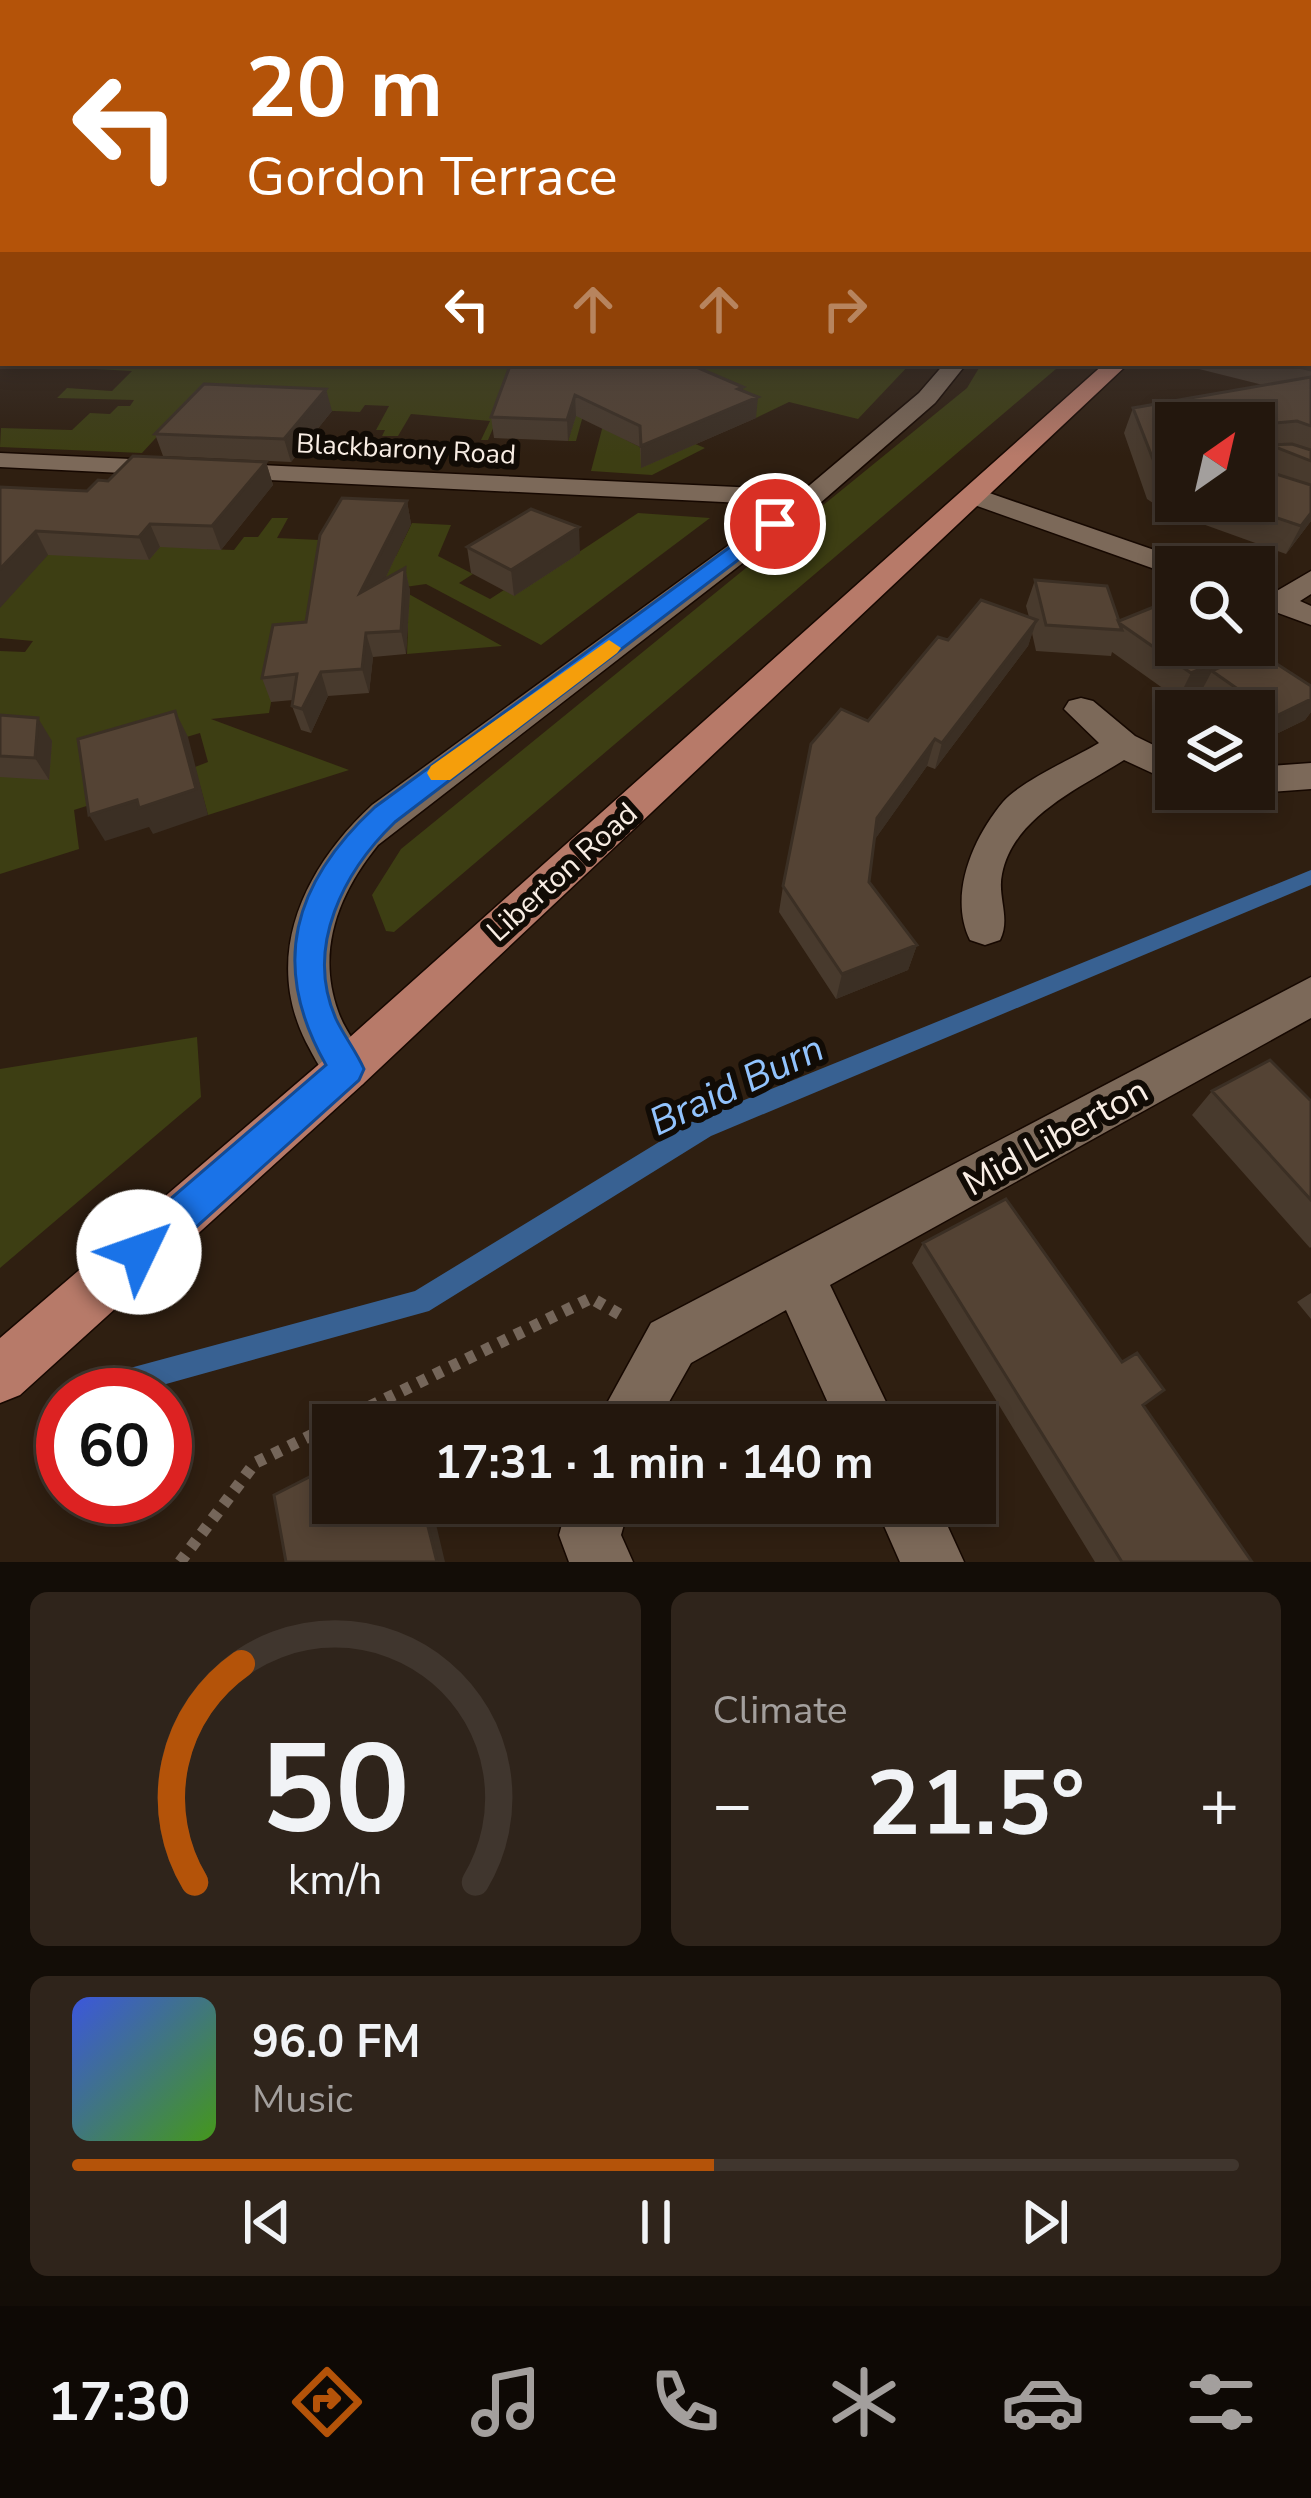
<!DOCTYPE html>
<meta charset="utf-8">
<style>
:root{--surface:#23170d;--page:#2f241b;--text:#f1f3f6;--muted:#a39f9d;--line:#40362e;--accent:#b45309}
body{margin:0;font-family:"Nunito Sans",sans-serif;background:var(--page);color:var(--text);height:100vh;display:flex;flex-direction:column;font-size:45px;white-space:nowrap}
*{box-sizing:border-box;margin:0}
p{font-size:39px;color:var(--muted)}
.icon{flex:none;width:66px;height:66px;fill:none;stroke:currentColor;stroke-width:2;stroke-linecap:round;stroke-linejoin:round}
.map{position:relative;height:1562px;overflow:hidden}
.sheet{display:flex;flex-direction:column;gap:30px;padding:30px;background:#130d07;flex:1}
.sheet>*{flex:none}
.banner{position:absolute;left:0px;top:0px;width:1311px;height:366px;box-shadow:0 6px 18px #0003,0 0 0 3px var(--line);background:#b45309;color:#fff;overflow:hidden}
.needle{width:78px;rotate:34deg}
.tools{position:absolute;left:1155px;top:402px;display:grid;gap:24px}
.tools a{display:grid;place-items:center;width:120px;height:120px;border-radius:0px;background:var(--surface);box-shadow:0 6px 18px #0003,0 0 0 3px var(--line);font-size:60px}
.speed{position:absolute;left:36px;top:1368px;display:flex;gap:24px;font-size:60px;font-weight:700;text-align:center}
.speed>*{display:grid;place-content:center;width:156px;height:156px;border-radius:50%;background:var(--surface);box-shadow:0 6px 18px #0003,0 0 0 3px var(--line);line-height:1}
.speed .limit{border:18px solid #d22;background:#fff;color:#111}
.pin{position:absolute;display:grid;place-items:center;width:102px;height:102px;color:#fff;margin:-51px;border:6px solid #fff;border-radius:50%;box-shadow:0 3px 12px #0007}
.me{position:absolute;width:132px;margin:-66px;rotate:48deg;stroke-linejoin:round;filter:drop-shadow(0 0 9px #0008)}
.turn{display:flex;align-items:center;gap:42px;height:252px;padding:0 48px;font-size:54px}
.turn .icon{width:156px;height:156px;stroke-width:2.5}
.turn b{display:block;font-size:84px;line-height:102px}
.lanes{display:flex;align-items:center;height:114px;padding:0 48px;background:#0003;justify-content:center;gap:60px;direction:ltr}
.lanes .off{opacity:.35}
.big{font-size:90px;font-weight:700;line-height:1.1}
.sheet .widget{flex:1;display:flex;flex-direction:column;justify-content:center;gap:18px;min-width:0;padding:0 42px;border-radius:18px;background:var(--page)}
.sheet .dial{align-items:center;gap:0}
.dial svg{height:312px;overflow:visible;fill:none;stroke:var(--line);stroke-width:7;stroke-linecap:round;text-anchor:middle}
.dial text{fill:var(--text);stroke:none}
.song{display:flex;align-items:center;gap:36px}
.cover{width:144px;height:144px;border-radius:18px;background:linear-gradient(135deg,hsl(230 70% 55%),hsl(100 70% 35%))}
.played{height:12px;border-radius:6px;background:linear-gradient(90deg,var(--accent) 55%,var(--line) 55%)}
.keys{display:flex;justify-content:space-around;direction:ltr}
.heat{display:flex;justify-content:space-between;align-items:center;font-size:66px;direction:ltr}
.sheet .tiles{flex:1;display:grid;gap:30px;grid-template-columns:1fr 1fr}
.widget:last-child{grid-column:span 2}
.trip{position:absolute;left:312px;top:1404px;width:684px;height:120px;border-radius:0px;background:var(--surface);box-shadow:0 6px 18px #0003,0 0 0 3px var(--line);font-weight:700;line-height:120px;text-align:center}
.menu{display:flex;height:192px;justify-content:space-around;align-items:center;background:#0e0905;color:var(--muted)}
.menu .icon{width:84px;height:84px}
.menu .selected{color:var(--accent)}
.menu b{font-size:54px;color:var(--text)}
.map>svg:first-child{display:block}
</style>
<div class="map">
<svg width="1311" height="1562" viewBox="0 0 1311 1562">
<rect width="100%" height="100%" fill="#2f1f11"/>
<path fill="#3d3e13" d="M 101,363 L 911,363 L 858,419 L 789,402 L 756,418 L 737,409 L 626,440 L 640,447 L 641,453 L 686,440 L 705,448 L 652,475 L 591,471 L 612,391 L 595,372 L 576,441 L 568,441 L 579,404 L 519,368 L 488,440 L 481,440 L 490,421 L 411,414 L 398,436 L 382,436 L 385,430 L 376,430 L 389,406 L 365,405 L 360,412 L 309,410 L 164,429 L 142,453 L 0,447 L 1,428 L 72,430 L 90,413 L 110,414 L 118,406 L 130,406 L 134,400 L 57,398 L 67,388 L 112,391 L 132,371 L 95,369 Z
M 982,363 L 1063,363 L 394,932 L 386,931 L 372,895 L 401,849 L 967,388 Z
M 191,507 L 206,549 L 234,550 L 244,537 L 258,537 L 272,518 L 288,518 L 277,538 L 319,540 L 396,556 L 412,523 L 451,525 L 438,556 L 473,574 L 459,583 L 490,599 L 504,590 L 514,595 L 638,513 L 710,518 L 541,645 L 426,584 L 398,588 L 502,646 L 407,654 L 408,625 L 281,649 L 269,713 L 211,719 L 349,770 L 208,815 L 195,767 L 208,762 L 200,733 L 163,744 L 99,802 L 74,810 L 79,849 L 0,874 L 0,651 L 25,652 L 33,641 L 0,638 L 0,532 Z
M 197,1037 L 201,1097 L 0,1268 L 0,1069 Z"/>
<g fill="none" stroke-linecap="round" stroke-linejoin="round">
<path fill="#386192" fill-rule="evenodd" d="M 1311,870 L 1311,885 L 711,1136 L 429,1311 L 130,1394 L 121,1390 L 117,1381 L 121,1372 L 130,1368 L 415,1291 L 695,1120 Z"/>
<g stroke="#160801" stroke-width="3">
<path id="minor" d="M 0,252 L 3,252 L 0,264 Z
M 3,343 L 3,358 L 0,358 L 0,344 Z
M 945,363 L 967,363 L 935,403 L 819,504 L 378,845 C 339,893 316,950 338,1011 C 345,1032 361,1049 370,1069 L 363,1084 L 347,1090 C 325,1082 317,1062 306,1042 C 262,954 305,867 372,805 L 784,505 L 0,467 L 0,453 L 804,490 L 919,393 Z
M 975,488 L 1186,561 L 1190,567 L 1176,567 L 1176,576 L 1166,573 L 966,502 L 962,496 Z
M 1311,571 L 1311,594 L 1300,601 L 1311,606 L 1311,625 L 1254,604 L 1254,585 L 1275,592 Z
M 1081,698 L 1093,701 L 1135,736 L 1176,756 L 1176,784 L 1124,760 C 1080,788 1013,817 1002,874 C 997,897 1011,918 1000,940 L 985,945 L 970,940 C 948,895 973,838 1003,802 C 1021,781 1074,758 1099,743 L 1064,709 L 1069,701 Z
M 1311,763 L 1311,789 L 1254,793 L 1241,789 L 1254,789 L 1254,767 Z
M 1311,977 L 1311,1018 L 830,1285 L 897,1425 L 838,1425 L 786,1310 L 691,1363 L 656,1425 L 595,1425 L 651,1323 Z
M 568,1503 L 630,1503 L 621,1535 L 633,1562 L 569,1562 L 559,1535 Z
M 874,1503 L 937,1503 L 964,1562 L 900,1562 Z"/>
</g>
<g stroke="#160801" stroke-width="3">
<path id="major" d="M 1105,363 L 1129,363 L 363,1084 L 20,1395 L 0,1403 L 0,1338 L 331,1054 Z"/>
</g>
<path stroke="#75665a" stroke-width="12" stroke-dasharray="9 9" stroke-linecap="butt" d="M 180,1562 L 255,1463 L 591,1298 L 626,1318"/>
<use href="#minor" fill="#7c6959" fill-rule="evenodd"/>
<use href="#major" fill="#b77a69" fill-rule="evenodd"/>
</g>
<path fill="#483a2d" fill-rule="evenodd" d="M 1311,237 L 1311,521 L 1286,554 L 1197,522 L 1186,525 L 1147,499 L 1124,433 L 1133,408 L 1263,385 L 1175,363 L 1308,363 ZM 1176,423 L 1254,501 L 1176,501 Z
M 511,363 L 743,391 L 756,418 L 641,468 L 640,447 L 576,416 L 568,441 L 494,438 L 491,417 Z
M 332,411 L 291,462 L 163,456 L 155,434 Z
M 266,462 L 273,485 L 221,550 L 160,547 L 149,560 L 48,555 L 0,487 L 87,491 L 108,481 Z
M 407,501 L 411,524 L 385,579 L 405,568 L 410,591 L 406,654 L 373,657 L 369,693 L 328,696 L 311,733 L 301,730 L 292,706 L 293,700 L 271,702 L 262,678 Z
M 467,547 L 580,553 L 514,596 L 471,573 Z
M 1035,580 L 1119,621 L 1311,686 L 1311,712 L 1305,720 L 1260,742 L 1254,738 L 1254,711 L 1217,711 L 1198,698 L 1203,688 L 1178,699 L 1112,652 L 1111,656 L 1036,651 L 1032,633 L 1028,646 L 935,769 L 927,766 L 875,839 L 869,882 L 917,945 L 908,970 L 836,999 L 779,912 L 783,886 L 868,721 L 948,640 L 1029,617 L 1026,606 Z
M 0,715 L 52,741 L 49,780 L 0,777 Z
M 1212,1091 L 1311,1101 L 1311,1247 L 1310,1248 L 1192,1115 Z
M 923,1243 L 1252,1562 L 1095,1562 L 912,1263 Z
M 1311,1293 L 1311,1319 L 1297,1302 Z"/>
<path fill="#3b2f24" d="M 743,387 L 742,404 L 758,397 L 756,418 L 641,468 L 641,446 Z
M 326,389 L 332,411 L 291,462 L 284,439 Z
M 575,395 L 576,416 L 568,441 L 567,420 Z
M 266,462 L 273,485 L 221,550 L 212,526 Z
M 407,501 L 411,524 L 367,617 L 360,593 Z
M 1196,501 L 1206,501 L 1197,522 L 1186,525 Z
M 1311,513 L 1311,521 L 1286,554 L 1301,526 Z
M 150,524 L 160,547 L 149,560 L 139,537 Z
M 579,527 L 580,553 L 514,596 L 511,570 Z
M 36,531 L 48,555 L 0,608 L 0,569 Z
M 405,568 L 410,591 L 406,654 L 401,631 Z
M 1037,620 L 1028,646 L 935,769 L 942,743 Z
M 366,633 L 373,657 L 369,693 L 362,669 Z
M 1241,652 L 1226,678 L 1212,671 L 1203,688 L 1178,699 L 1191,673 Z
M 321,672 L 328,696 L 311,733 L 302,709 Z
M 1311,699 L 1311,712 L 1305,720 L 1260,742 L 1276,716 Z
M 175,711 L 188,737 L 208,815 L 153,834 L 149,827 L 105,841 L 89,815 L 137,800 Z
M 38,718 L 52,741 L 49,780 L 35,758 Z
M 935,739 L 927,766 L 871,845 L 877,818 Z
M 917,945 L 908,970 L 836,999 L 842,974 Z
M 422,1503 L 431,1503 L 445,1562 L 437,1562 Z"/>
<path fill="#544334" stroke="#3b2f24" stroke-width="3" d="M 1308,237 L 1311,237 L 1311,370 L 1284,363 L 1308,363 Z
M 511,363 L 687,363 L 743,387 L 738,389 L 758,397 L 641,446 L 640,426 L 575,395 L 567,420 L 491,417 Z
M 1311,377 L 1311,426 L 1297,421 L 1263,424 L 1263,470 L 1311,485 L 1311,513 L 1301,526 L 1227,501 L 1254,501 L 1254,423 L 1176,423 L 1176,484 L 1158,472 L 1133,408 Z
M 204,384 L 326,389 L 284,439 L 155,434 Z
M 1292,444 L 1311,450 L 1311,461 L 1270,445 Z
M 133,456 L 266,462 L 212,526 L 150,524 L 139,537 L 36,531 L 0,569 L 0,487 L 87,491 L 98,480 L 108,481 Z
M 342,498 L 407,501 L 360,593 L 405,568 L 401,631 L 366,633 L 362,669 L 321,672 L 302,709 L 292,706 L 297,674 L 262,678 L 273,625 L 306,622 L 320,535 Z
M 531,509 L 579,527 L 511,570 L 467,547 Z
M 1035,580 L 1107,586 L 1119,621 L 1166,602 L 1176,609 L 1176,645 L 1230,645 L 1241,652 L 1191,673 L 1119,623 L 1122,630 L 1046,625 Z
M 981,600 L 1037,620 L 942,743 L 935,739 L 877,818 L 869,882 L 917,945 L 842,974 L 783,886 L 811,744 L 841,709 L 868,721 L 938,637 L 948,640 Z
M 1257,651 L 1311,686 L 1311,699 L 1276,716 L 1212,671 Z
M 175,711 L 196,789 L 139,808 L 137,800 L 89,815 L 78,739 Z
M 0,715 L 38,718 L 35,758 L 0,756 Z
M 1270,1060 L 1311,1101 L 1311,1200 L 1212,1091 Z
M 1006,1199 L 1122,1362 L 1137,1353 L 1164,1390 L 1143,1405 L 1252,1562 L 1122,1562 L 923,1243 Z
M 333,1465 L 333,1503 L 422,1503 L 437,1562 L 286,1562 L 274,1495 Z"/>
<linearGradient id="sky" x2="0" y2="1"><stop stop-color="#1a1109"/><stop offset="0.52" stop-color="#474243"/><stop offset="1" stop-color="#474243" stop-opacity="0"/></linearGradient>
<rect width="1311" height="456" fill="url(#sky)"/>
<path fill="#1a73e8" stroke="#114b97" stroke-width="3" d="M 767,520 L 785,524 L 395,822 C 344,871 304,947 336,1019 C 344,1036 356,1051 364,1069 L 359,1080 L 153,1266 L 139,1272 L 125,1266 L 119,1252 L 125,1238 L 326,1065 C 269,965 293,883 375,807 Z"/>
<path fill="#f59e0b" d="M 609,640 L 621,648 L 617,653 L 450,780 L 431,780 L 427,773 L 431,766 Z"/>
<g text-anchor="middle" stroke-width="12" stroke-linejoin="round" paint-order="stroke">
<g font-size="27" fill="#f8ede4" stroke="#110b05">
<text transform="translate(406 449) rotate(3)" y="9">Blackbarony Road</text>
</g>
<g font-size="30" fill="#f8ede4" stroke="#110b05">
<text transform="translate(562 872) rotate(-42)" y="10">Liberton Road</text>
</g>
<g font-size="36" fill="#f8ede4" stroke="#110b05">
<text transform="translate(1055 1136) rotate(-29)" y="13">Mid Liberton</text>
</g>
<g font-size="39" font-style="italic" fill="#92c3fd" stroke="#110b05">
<text transform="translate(736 1084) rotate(-25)" y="14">Braid Burn</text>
</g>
</g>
</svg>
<div class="tools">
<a><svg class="needle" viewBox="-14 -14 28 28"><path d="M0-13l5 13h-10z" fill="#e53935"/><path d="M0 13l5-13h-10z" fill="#a39f9d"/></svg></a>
<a><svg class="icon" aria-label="search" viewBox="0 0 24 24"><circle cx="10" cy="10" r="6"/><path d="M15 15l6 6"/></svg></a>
<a><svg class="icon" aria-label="layers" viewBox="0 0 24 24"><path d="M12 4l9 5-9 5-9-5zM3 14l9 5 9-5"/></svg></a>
</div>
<div class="speed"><div class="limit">60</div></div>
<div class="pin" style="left:775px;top:524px;background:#d93025"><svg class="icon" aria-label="arrive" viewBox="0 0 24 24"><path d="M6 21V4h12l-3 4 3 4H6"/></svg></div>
<svg class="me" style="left:139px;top:1252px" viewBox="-20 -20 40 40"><circle r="19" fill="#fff"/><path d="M0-13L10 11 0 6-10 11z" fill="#1a73e8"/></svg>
<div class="trip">17:31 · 1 min · 140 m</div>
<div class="banner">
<div class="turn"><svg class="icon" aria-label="left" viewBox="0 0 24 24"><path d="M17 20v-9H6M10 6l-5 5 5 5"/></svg><div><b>20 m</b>Gordon Terrace</div></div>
<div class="lanes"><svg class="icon" aria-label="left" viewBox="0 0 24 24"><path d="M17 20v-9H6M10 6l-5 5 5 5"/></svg><svg class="icon off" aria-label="ahead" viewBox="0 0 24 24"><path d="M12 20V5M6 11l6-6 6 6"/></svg><svg class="icon off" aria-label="ahead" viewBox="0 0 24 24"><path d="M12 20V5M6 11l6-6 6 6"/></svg><svg class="icon off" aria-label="right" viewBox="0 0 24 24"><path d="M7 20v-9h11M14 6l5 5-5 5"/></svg></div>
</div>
</div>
<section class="sheet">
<div class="tiles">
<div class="widget dial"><svg viewBox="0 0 100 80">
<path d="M14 69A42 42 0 1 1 86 69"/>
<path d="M14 69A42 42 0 0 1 26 13" stroke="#b45309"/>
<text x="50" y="56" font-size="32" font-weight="700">50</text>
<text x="50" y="72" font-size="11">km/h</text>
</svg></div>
<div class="widget"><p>Climate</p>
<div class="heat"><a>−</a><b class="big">21.5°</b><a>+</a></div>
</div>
<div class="widget">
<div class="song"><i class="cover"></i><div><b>96.0 FM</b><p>Music</p></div></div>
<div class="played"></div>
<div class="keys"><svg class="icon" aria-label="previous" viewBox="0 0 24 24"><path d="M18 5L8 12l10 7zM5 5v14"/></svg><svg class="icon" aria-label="pause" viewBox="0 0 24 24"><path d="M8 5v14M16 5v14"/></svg><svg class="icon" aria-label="next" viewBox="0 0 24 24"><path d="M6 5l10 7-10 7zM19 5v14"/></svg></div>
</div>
</div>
</section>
<nav class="menu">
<b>17:30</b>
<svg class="icon selected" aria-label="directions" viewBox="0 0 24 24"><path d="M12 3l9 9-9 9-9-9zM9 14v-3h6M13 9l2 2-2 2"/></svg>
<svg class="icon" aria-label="music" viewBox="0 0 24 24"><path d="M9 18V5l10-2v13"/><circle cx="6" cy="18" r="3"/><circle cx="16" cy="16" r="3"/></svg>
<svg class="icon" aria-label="phone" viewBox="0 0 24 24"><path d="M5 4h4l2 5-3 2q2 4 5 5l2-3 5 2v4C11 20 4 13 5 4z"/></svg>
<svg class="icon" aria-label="climate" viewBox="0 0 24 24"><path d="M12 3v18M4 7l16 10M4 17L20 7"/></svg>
<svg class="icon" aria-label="car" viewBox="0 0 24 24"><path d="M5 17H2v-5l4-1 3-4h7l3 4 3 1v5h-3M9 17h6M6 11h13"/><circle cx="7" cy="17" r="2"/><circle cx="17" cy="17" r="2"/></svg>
<svg class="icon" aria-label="filters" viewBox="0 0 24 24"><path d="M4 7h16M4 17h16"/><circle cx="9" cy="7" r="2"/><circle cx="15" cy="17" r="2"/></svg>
</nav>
